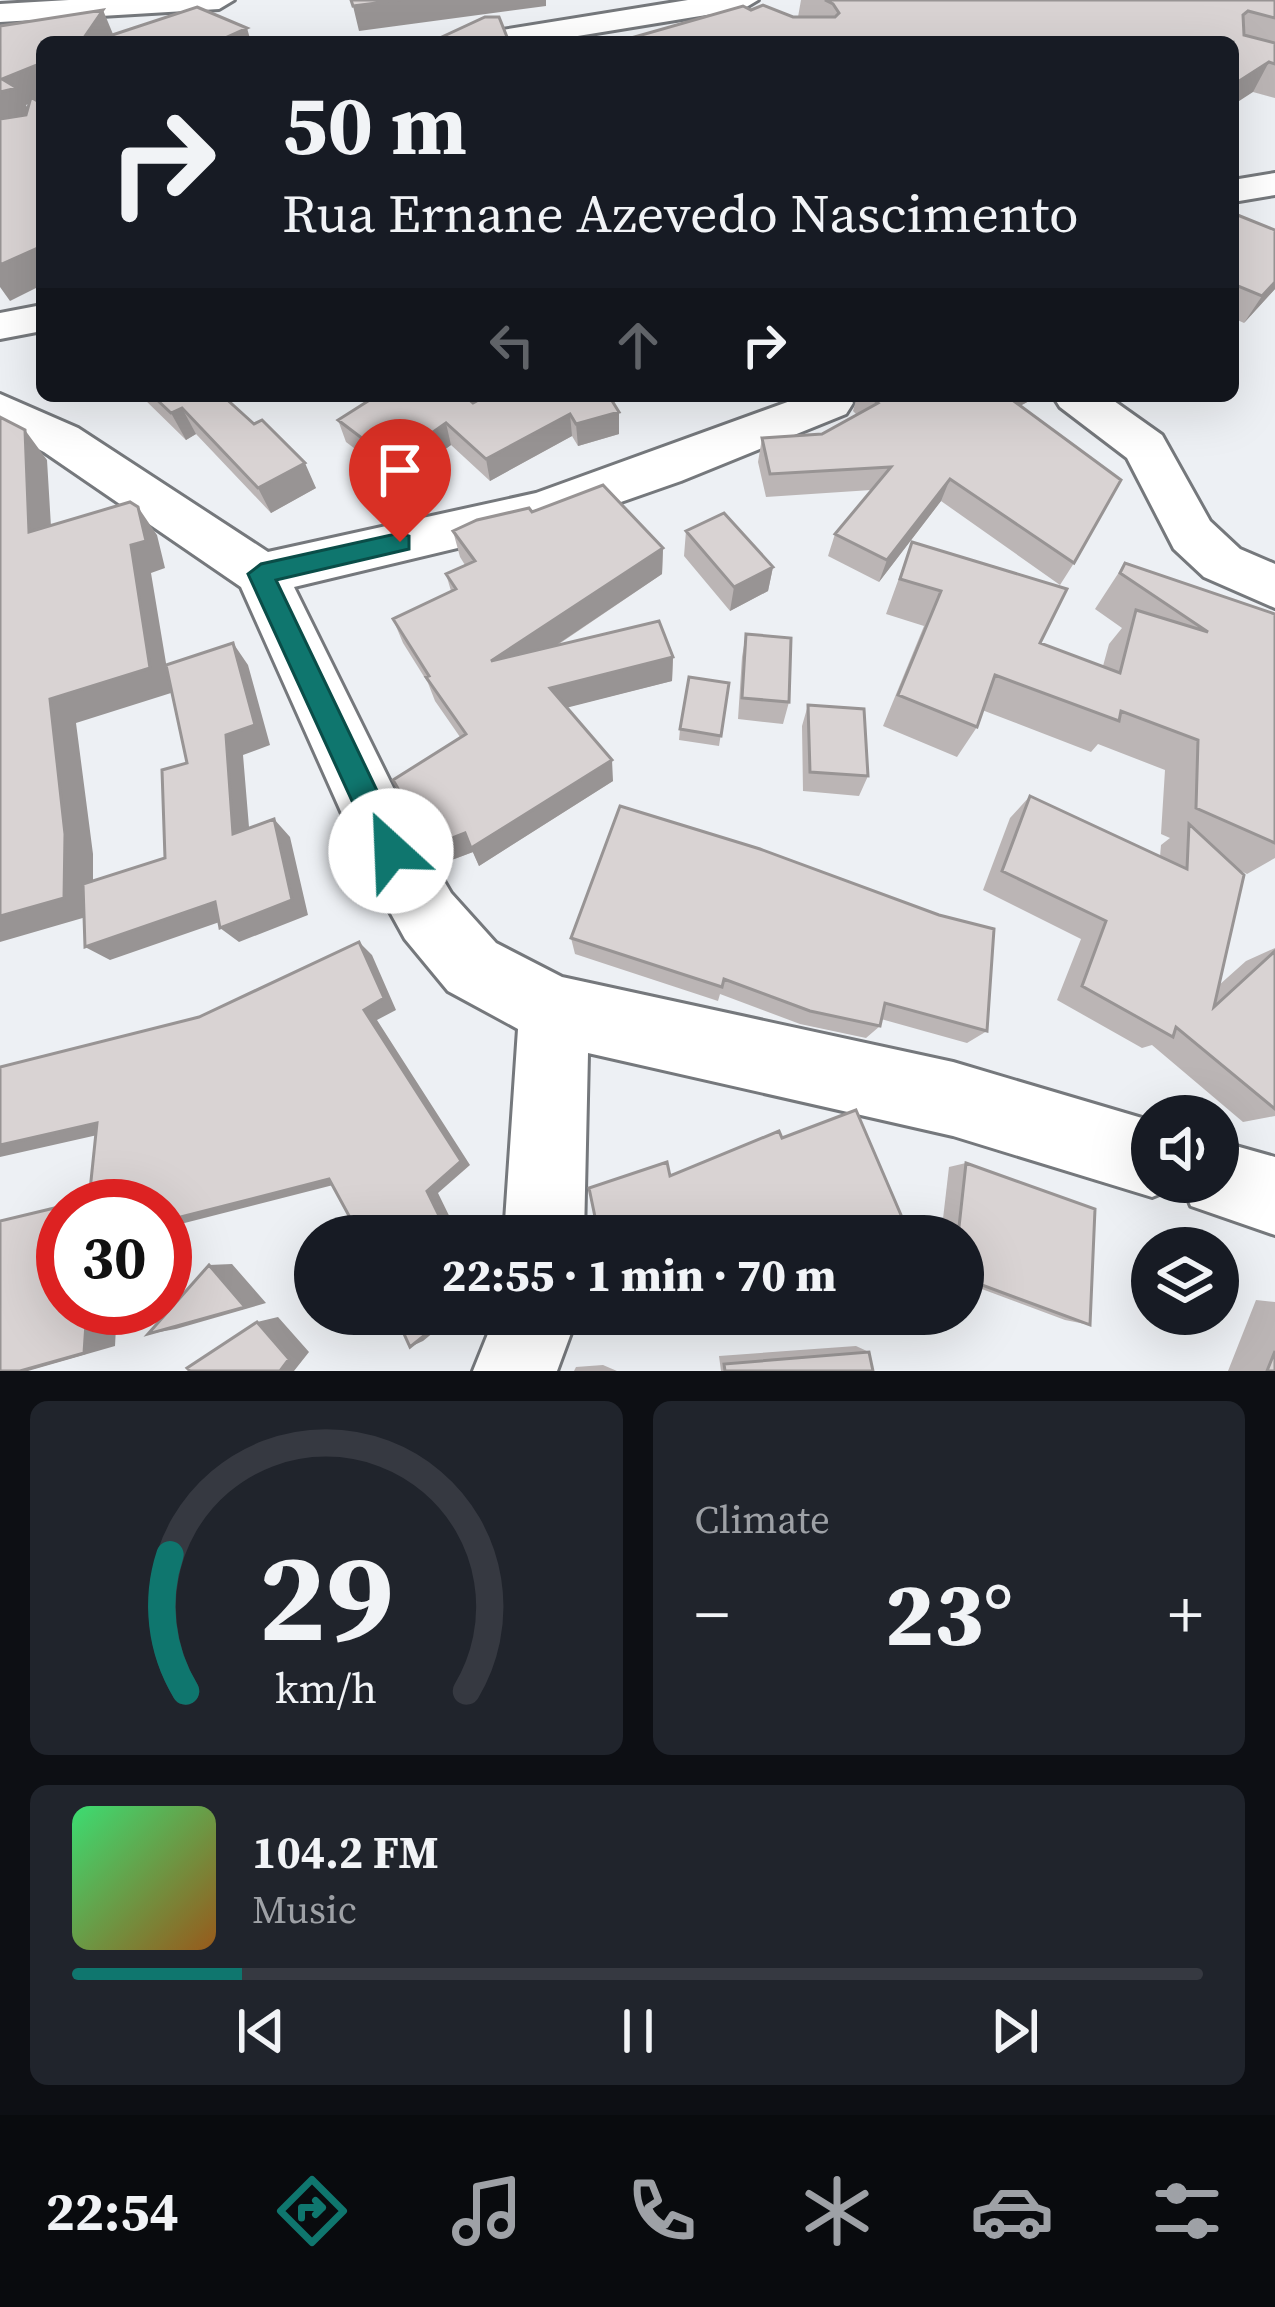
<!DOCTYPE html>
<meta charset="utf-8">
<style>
:root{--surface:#171b24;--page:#20242c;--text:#f1f3f6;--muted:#9ea1a6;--line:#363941;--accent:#0f766e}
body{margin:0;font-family:"Source Serif 4",serif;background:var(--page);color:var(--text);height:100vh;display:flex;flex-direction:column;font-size:45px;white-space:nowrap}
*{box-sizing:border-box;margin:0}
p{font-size:39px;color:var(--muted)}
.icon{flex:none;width:66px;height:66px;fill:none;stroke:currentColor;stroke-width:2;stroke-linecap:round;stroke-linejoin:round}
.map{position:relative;height:1371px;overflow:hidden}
.sheet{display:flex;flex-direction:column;gap:30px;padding:30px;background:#0d0f14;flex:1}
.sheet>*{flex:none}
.guide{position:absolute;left:36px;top:36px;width:1203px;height:366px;border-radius:18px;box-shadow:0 12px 48px #0002;background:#171b24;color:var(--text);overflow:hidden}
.fabs{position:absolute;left:1131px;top:1095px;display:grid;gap:24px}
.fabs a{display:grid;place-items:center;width:108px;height:108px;border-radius:50%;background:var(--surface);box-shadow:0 12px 48px #0002;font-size:60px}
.speed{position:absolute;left:36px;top:1179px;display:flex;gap:24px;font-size:60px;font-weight:700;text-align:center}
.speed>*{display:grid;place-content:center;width:156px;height:156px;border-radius:50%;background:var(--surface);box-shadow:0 12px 48px #0002;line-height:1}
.speed .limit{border:18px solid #d22;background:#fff;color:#111}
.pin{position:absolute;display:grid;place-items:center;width:102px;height:102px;color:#fff;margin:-123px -51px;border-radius:50% 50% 50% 0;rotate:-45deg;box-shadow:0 0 12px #0007}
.pin .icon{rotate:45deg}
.me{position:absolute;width:132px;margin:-66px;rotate:335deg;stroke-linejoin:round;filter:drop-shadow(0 0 9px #0008)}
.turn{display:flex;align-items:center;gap:42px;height:252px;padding:0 48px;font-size:54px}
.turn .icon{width:156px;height:156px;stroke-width:2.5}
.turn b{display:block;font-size:84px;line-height:102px}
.lanes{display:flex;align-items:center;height:114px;padding:0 48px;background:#0003;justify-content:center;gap:60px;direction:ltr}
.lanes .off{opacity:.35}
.big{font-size:90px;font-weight:800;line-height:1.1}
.sheet .widget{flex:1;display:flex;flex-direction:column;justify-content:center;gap:18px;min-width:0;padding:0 42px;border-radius:18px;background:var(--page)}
.sheet .dial{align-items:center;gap:0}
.dial svg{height:312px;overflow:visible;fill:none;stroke:var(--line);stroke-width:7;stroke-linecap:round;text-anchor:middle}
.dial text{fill:var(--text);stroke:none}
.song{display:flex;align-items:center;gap:36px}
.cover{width:144px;height:144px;border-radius:18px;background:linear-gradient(135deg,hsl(140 70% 55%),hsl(30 70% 35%))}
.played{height:12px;border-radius:6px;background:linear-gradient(90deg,var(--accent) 15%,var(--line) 15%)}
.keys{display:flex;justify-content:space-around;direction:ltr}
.heat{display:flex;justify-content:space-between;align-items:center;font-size:66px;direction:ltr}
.sheet .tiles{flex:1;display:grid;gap:30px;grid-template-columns:1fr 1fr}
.widget:last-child{grid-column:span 2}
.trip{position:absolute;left:294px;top:1215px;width:690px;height:120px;border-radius:60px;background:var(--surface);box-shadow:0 12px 48px #0002;font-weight:800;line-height:120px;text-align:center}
.dock{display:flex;height:192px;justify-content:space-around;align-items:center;background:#090b0e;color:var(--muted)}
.dock .icon{width:84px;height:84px}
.dock .on{color:var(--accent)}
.dock b{font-size:54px;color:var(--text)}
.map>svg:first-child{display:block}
</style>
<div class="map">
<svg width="1275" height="1371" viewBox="0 0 1275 1371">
<rect width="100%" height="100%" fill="#edf0f4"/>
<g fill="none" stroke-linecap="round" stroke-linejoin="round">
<g stroke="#75787c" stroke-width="6">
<path id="minor" d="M 69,0 L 234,0 L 219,9 L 0,22 L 0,4 Z
M 688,0 L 758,0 L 743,9 L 541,42 L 468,42 L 484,33 Z
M 1275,173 L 1275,195 L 1233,202 L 1233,180 Z
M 42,305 L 42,331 L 0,339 L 0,313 Z
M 0,394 L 78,428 L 268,552 L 536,493 L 804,396 L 849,396 L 853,403 L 846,414 L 681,481 L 558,524 L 294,587 L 414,830 L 451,893 L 496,943 L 562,977 L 953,1062 L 1152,1121 L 1152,1182 L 1181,1182 L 1179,1186 L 1152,1197 L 953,1136 L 588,1053 L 584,1236 L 504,1236 L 518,1029 L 448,991 L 405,939 L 368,872 L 241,587 L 44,452 L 0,429 Z
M 1053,396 L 1107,396 L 1162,435 L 1210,521 L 1240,549 L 1275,564 L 1275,608 L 1204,577 L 1174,549 L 1127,458 L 1060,407 Z
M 1218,1141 L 1275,1157 L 1275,1235 L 1191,1206 L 1181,1182 L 1218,1182 Z
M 496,1314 L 578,1314 L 557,1371 L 473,1371 Z"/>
</g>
<use href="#minor" fill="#fff" fill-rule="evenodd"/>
</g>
<path fill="#bbb5b5" d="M 801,0 L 1275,0 L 1275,98 L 1253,92 L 1233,42 L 617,42 L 751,10 L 798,17 Z
M 1233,215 L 1275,289 L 1244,323 L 1233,318 Z
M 141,396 L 223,396 L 316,488 L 271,513 L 196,434 L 186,440 Z
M 367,396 L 465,396 L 473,403 L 610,396 L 619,434 L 578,446 L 572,436 L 490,481 L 451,445 L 399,482 L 346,442 L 338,420 L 369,401 Z
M 854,396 L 1033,396 L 1031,400 L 1020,406 L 1074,563 L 1060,585 L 941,501 L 879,582 L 828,556 L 835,534 L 871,490 L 766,497 L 758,462 L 762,438 L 822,434 L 857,415 L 853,411 L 856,400 Z
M 532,512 L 663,548 L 662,574 L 556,646 L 673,657 L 672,681 L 567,707 L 613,781 L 479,866 L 473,852 L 441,864 L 404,800 L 460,737 L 435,701 L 428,683 L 403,643 L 393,619 L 451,591 L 446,574 L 465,565 L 460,557 L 453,531 Z
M 686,531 L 773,567 L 768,591 L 730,611 L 684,556 Z
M 912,542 L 1040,643 L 1103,666 L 1109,644 L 1122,628 L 1095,609 L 1125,563 L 1275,614 L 1275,858 L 1247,874 L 1239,870 L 1218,986 L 1246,961 L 1275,948 L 1275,1116 L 1243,1122 L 1152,1045 L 1142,1048 L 1057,1000 L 1081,939 L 983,890 L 1010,818 L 1030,796 L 1160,857 L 1161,845 L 1170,838 L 1161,834 L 1165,770 L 1098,744 L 1091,752 L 982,710 L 977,727 L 957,757 L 883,726 L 924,626 L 886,614 Z
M 746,634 L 789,702 L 783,724 L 738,719 L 742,657 Z
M 729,683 L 719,746 L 679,740 L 680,729 Z
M 808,705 L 868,776 L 859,796 L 803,791 L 802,726 Z
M 760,849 L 987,1031 L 967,1043 L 881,1019 L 880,1026 L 866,1038 L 800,1024 L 720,994 L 718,1001 L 575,954 L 571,938 Z
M 966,1163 L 1090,1325 L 1065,1320 L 963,1282 L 963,1236 L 941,1236 L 949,1167 Z
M 1256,1300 L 1275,1302 L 1275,1371 L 1228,1371 Z
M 856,1346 L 869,1352 L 873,1371 L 721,1371 L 719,1356 Z
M 603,1365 L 617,1371 L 574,1371 L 576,1367 Z"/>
<path fill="#989494" d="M 400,0 L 546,0 L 546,6 L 359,31 L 353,6 Z
M 103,10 L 115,39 L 81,42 Z
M 247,28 L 251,42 L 216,42 Z
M 1269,62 L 1253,92 L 1233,105 L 1233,85 Z
M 42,63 L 42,99 L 26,105 L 33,118 L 0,127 L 0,92 L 2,79 Z
M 42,246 L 42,285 L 10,301 L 0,287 L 0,265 Z
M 1275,282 L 1275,289 L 1244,323 L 1262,296 Z
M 1005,396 L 1033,396 L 1031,400 L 995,419 Z
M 182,408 L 196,434 L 186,440 L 171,413 Z
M 619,412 L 619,434 L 578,446 L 576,424 Z
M 570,414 L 572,436 L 490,481 L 486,459 Z
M 446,423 L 451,445 L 399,482 L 392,461 Z
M 25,430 L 47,460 L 53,560 L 29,532 Z
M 305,463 L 316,488 L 271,513 L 258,488 Z
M 950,479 L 941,501 L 879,582 L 887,560 Z
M 138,507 L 157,535 L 165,568 L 151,573 L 171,693 L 76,723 L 93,854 L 93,915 L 0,942 L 0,916 L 50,699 L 131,545 Z
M 663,548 L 662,574 L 497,685 L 491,661 Z
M 773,567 L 768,591 L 730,611 L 734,587 Z
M 233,643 L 248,665 L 270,745 L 243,755 L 251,851 L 233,834 L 226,735 Z
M 673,657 L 672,681 L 554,711 L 550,688 Z
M 612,760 L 613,781 L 479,866 L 471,848 Z
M 274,819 L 290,837 L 308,915 L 239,942 L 220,928 Z
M 465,833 L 473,852 L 441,864 L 432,846 Z
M 215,902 L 234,917 L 110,960 L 85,947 Z
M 359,942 L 372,955 L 396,1010 L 377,1020 L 470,1165 L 438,1193 L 459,1236 L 449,1236 L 427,1191 L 364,1010 Z
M 97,1123 L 124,1129 L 0,1157 L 0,1145 Z
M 329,1179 L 345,1182 L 165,1228 L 165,1221 Z
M 232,1264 L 266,1303 L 176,1329 L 148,1334 L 209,1265 Z
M 87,1308 L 117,1308 L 115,1346 L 28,1371 L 20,1371 Z
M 451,1314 L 456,1314 L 423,1341 L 410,1347 Z
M 278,1317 L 309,1352 L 294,1371 L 280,1371 L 257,1322 Z"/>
<path fill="#d9d3d3" stroke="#989494" stroke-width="3" d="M 351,0 L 400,0 L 353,6 Z
M 825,0 L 1275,0 L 1275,18 L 1248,11 L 1243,15 L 1244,35 L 1275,43 L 1275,64 L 1269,62 L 1233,85 L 1233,42 L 617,42 L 743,6 L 751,10 L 763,5 L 793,17 L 835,17 L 839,13 L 833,4 Z
M 197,7 L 247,28 L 216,42 L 94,41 Z
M 103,10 L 81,42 L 42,42 L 42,63 L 2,79 L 17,88 L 0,92 L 0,26 Z
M 485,17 L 499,17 L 509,42 L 431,42 Z
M 31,97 L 42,104 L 42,246 L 0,265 L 0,119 L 26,115 Z
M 1235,214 L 1275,230 L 1275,282 L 1262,296 L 1233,284 L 1233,215 Z
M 153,396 L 223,396 L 254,424 L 262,420 L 305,463 L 258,488 L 182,408 L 171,413 Z
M 376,396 L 465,396 L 473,403 L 486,396 L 609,396 L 619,412 L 576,424 L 570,414 L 486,459 L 446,423 L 392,461 L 338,420 Z
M 869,396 L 1007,396 L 1121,480 L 1074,563 L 950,479 L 887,560 L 835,534 L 891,467 L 770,474 L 762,438 L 822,434 L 878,403 Z
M 0,417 L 25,430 L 29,532 L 130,502 L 138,507 L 146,541 L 131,545 L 150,668 L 50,699 L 65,834 L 64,898 L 0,916 Z
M 603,485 L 663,548 L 491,661 L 659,621 L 673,657 L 550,688 L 612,760 L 471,848 L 465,833 L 432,846 L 393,780 L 466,734 L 426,677 L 429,676 L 393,619 L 456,589 L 446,574 L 475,561 L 453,531 L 477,520 L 529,508 L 532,512 Z
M 724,513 L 773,567 L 734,587 L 686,531 Z
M 912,542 L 1067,589 L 1040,643 L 1120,673 L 1136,610 L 1208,632 L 1120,573 L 1125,563 L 1275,614 L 1275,843 L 1196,808 L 1198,740 L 1121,711 L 1119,721 L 995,675 L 977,727 L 898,695 L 941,591 L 900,579 Z
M 746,634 L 791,638 L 789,702 L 742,698 Z
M 233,643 L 255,725 L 226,735 L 233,834 L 274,819 L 292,900 L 220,928 L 215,902 L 85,947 L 83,884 L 165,858 L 162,770 L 187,763 L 166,665 Z
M 689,677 L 729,683 L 721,736 L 680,729 Z
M 808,705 L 864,709 L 868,776 L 810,772 Z
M 1030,796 L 1187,869 L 1189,824 L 1244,875 L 1214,1007 L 1275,951 L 1275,1109 L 1176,1027 L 1173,1037 L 1082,986 L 1106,921 L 1002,871 Z
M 620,806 L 760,849 L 939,915 L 994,929 L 987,1031 L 885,1003 L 880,1026 L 810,1011 L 724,979 L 722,987 L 571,938 Z
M 359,942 L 384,998 L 364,1010 L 461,1161 L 427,1191 L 449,1236 L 360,1236 L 329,1179 L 165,1221 L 165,1206 L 65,1206 L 89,1200 L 97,1123 L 0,1145 L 0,1067 L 199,1017 Z
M 856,1110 L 910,1236 L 848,1236 L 847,1234 L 844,1236 L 599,1236 L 589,1188 L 667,1162 L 670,1176 L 779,1131 L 782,1138 Z
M 966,1163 L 1095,1209 L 1090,1325 L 963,1278 L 963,1236 L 958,1236 Z
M 63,1206 L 63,1308 L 87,1308 L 84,1353 L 20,1371 L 0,1371 L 0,1221 Z
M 209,1265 L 245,1307 L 148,1334 Z
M 395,1314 L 451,1314 L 410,1347 Z
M 616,1314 L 636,1314 L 617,1320 Z
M 257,1322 L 289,1359 L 280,1371 L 190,1371 L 187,1368 Z
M 1275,1351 L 1275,1371 L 1267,1371 Z
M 869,1352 L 873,1371 L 725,1371 L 724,1364 Z"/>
<path fill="#0f766e" stroke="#0a4d48" stroke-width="3" d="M 400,533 L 409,536 L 409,549 L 276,580 L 406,851 L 401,862 L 391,866 L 380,862 L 248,574 L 261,564 Z"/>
</svg>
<div class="fabs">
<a><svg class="icon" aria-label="sound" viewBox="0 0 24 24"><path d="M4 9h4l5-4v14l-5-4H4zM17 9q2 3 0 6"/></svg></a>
<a><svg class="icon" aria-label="layers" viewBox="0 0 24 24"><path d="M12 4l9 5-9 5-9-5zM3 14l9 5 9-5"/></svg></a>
</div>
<div class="speed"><div class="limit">30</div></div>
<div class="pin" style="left:400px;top:542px;background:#d93025"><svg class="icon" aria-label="arrive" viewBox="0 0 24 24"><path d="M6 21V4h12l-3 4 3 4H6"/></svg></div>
<svg class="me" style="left:391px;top:851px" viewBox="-20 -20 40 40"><circle r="19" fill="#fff"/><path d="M0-13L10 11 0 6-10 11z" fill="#0f766e"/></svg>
<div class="trip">22:55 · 1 min · 70 m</div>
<div class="guide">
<div class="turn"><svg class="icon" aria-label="right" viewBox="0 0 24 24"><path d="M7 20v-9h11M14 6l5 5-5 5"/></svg><div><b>50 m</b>Rua Ernane Azevedo Nascimento</div></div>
<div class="lanes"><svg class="icon off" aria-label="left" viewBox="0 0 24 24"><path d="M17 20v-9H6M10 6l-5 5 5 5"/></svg><svg class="icon off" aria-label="ahead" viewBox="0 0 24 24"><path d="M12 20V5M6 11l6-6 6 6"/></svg><svg class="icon" aria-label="right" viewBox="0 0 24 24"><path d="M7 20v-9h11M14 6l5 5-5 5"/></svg></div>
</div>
</div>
<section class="sheet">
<div class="tiles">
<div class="widget dial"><svg viewBox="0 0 100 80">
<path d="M14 69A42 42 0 1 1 86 69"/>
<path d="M14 69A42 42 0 0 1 10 34" stroke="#0f766e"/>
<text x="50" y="56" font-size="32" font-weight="700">29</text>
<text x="50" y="72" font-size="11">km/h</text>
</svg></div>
<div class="widget"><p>Climate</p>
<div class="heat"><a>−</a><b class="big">23°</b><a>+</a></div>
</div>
<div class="widget">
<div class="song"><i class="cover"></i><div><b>104.2 FM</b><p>Music</p></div></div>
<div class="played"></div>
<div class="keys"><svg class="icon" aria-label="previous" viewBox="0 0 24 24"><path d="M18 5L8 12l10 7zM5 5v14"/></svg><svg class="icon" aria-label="pause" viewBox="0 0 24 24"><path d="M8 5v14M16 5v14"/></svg><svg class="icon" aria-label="next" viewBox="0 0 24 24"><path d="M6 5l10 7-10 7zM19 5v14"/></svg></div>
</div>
</div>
</section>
<nav class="dock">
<b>22:54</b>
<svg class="icon on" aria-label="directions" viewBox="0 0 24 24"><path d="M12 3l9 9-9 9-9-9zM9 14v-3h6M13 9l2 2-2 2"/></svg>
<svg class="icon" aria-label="music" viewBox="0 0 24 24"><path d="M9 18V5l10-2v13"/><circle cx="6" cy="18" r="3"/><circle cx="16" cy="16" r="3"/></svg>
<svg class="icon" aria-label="phone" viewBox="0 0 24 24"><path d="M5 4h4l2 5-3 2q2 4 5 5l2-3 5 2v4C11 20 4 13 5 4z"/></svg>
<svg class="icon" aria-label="climate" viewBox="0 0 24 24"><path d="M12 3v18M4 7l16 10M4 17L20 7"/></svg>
<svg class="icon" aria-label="car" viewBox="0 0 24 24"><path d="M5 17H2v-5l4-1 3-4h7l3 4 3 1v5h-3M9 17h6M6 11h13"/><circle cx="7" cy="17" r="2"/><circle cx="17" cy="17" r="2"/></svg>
<svg class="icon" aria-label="filters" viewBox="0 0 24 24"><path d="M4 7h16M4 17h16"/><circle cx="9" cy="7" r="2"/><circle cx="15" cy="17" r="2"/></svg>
</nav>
